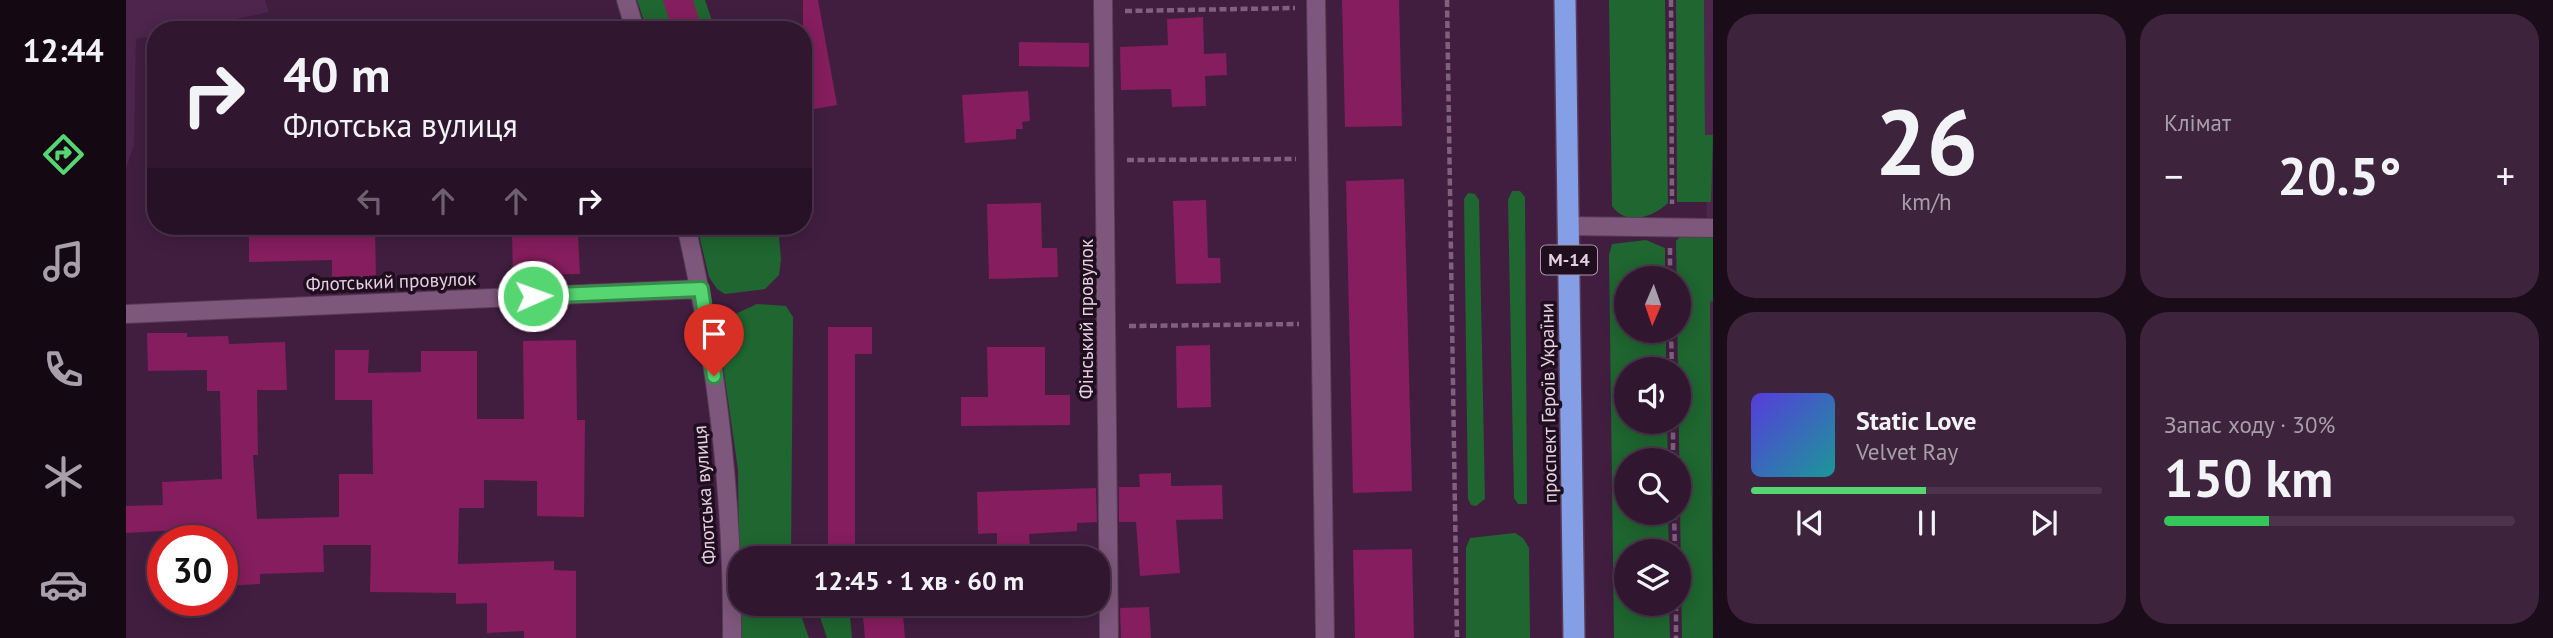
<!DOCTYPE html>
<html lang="uk">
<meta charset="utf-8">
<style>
:root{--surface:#311630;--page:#3d233c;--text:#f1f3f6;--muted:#a89fab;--line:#4c354c;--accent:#55d671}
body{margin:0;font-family:"PT Sans",sans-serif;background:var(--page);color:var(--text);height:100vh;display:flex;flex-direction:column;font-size:26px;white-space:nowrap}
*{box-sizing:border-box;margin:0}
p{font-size:23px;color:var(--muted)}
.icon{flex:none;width:38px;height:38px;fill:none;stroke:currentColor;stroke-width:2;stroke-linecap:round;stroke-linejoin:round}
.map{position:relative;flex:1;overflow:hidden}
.drawer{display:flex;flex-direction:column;gap:14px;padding:14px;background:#1b0c1a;width:840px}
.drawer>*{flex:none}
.hud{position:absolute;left:21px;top:21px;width:665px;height:214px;border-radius:28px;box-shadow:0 4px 18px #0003,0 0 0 2px var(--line);background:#311630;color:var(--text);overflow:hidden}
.needle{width:46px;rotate:182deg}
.tools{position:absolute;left:1488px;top:266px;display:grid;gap:14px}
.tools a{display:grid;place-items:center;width:77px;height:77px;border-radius:50%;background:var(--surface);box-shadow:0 4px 18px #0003,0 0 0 2px var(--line);font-size:35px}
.speed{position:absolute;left:21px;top:525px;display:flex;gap:14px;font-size:35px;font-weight:700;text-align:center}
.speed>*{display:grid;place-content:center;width:91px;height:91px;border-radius:50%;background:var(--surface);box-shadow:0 4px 18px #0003,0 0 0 2px var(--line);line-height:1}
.speed .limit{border:10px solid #d22;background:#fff;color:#111}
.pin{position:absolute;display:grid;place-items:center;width:60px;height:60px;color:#fff;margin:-72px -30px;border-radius:50% 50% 50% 0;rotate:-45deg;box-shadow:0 0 7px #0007}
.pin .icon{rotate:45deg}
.me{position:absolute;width:77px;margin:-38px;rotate:88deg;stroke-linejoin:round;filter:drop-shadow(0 0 5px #0008)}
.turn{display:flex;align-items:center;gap:24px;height:147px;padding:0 21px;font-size:32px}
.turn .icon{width:91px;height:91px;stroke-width:2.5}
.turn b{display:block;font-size:49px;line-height:60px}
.lanes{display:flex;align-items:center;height:66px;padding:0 21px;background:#0003;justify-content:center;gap:35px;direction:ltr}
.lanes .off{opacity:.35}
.big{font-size:52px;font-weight:700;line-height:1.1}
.drawer .card{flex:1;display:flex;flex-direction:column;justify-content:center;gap:10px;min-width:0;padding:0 24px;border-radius:28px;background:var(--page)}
.drawer .dial{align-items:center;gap:0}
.dial b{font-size:91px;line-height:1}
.song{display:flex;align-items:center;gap:21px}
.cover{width:84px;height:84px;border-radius:10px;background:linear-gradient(135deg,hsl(250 70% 55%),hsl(180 70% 35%))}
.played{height:7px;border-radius:4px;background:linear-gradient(90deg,var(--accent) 50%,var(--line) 50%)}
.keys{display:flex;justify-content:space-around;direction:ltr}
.heat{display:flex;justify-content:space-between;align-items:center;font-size:38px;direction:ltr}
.charge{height:10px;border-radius:5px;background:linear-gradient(90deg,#34c759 30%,var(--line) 0)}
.drawer .tiles{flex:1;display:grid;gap:14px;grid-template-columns:repeat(2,1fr)}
.trip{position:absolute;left:602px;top:546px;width:382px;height:70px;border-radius:28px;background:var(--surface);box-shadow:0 4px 18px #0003,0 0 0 2px var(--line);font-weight:700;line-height:70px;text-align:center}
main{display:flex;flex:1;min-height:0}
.tabs{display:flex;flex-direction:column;width:126px;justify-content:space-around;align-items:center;background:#140913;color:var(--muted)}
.tabs .icon{width:49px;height:49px}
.tabs .selected{color:var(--accent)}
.tabs b{font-size:32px;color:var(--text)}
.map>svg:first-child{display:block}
</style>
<main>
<nav class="tabs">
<b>12:44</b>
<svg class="icon selected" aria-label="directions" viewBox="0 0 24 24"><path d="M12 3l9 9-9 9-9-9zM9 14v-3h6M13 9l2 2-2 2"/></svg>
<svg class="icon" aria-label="music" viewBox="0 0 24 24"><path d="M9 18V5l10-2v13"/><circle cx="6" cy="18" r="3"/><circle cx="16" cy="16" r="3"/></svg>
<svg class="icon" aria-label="phone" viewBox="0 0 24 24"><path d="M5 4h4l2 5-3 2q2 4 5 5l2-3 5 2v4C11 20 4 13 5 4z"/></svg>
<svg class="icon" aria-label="climate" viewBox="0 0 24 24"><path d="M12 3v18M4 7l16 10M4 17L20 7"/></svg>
<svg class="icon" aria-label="car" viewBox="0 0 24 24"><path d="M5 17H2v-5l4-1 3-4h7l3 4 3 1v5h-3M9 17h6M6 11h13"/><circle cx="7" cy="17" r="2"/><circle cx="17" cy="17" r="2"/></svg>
</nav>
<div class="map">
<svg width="1587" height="638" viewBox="0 0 1587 638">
<rect width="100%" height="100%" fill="#411e40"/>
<path fill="#4d254d" d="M 0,0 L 139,0 L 143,12 L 57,30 L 30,30 L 30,35 L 10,39 L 8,145 L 0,168 Z
M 1578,0 L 1587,0 L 1587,515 L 1579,135 Z"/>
<path fill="#1f6630" d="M 511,0 L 579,0 L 589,30 L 521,30 Z
M 1483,0 L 1539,0 L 1542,203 C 1526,218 1500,226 1486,206 Z
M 1550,0 L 1578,0 L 1579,135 L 1587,135 L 1585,202 L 1551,202 Z
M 1386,191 L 1394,191 L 1399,197 L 1401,504 L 1392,504 L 1388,498 L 1382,200 Z
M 1342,193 L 1349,194 L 1353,200 L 1359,499 L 1350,506 L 1345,505 L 1342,499 L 1338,199 Z
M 571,226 L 652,226 L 655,259 L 653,275 L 639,289 L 599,294 L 591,289 L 583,277 Z
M 1554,237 L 1587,237 L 1587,301 L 1584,302 L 1587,638 L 1556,638 L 1550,241 Z
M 1520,240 L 1539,248 L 1539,278 L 1500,278 L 1500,331 L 1540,331 L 1540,369 L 1500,369 L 1500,422 L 1541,422 L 1542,460 L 1500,460 L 1500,513 L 1542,513 L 1543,551 L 1500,551 L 1500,604 L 1543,604 L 1544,638 L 1488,638 L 1483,255 L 1486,244 Z
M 631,304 L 660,306 L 667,317 L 665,558 L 614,558 L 614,604 L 671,604 L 683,638 L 614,638 L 612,470 L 593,337 L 594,321 Z
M 1389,533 L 1397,538 L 1403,548 L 1404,638 L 1340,638 L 1340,548 L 1344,538 Z
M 694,617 L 724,617 L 726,638 L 701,638 Z"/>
<path fill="#861d5e" d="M 537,0 L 567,0 L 576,30 L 546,30 Z
M 677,0 L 692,0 L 711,105 L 677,111 Z
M 1216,0 L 1273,0 L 1276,126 L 1219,127 Z
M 1077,17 L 1078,54 L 1100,53 L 1101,75 L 1079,76 L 1080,106 L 1046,107 L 1045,89 L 995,90 L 994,47 L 1042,45 L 1041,19 Z
M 893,42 L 963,43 L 963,67 L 893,66 Z
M 902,91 L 904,121 L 896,122 L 897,129 L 890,129 L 890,139 L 839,143 L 836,95 Z
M 1278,179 L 1286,491 L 1227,493 L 1220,181 Z
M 1080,200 L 1082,258 L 1094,258 L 1095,283 L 1050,284 L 1047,201 Z
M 915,203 L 916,248 L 931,248 L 932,277 L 863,279 L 861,204 Z
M 170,226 L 170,230 L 249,229 L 250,277 L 206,277 L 206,260 L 123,262 L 123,227 Z
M 397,226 L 442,226 L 442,234 L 452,234 L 454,274 L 387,275 L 386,236 L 397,235 Z
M 702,327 L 746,327 L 746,354 L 729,354 L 729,558 L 702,558 Z
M 21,333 L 61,333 L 61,337 L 102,336 L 103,344 L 159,342 L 161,390 L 131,390 L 132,455 L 127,455 L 131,519 L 213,517 L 213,474 L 247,474 L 246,400 L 209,400 L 209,350 L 243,350 L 242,373 L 295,372 L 295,351 L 351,351 L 351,419 L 398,419 L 397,341 L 450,340 L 451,420 L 459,420 L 458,517 L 411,516 L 411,481 L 358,480 L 358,508 L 333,508 L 332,564 L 428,561 L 428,570 L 450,571 L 450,638 L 398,638 L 398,631 L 361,633 L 361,603 L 330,604 L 330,593 L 244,592 L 245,545 L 197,545 L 198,572 L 134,574 L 134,584 L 96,586 L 96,541 L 90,541 L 89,528 L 0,533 L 0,506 L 37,505 L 36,482 L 96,479 L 94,391 L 81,391 L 81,370 L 22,371 Z
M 1084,345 L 1085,407 L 1051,408 L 1050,346 Z
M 861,347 L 919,347 L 919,395 L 944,395 L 944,425 L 835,426 L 835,397 L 862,397 Z
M 1045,473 L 1045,486 L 1096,485 L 1097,519 L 1050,520 L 1054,573 L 1014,576 L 1010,522 L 993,522 L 993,487 L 1014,487 L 1013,474 Z
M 970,488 L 971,522 L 951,523 L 951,531 L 903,534 L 904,549 L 871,550 L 871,533 L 852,534 L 851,492 Z
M 1286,549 L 1288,638 L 1229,638 L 1227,550 Z
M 776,604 L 779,638 L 739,638 L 736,606 Z
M 1023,607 L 1025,638 L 995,638 L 994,608 Z"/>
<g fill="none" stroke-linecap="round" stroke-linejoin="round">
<g stroke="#583a57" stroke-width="20">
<path id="minor" d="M 500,0 L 509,30
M 977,0 L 983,638
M 1190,0 L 1199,638
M 560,226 C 591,361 607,499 606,638
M 1442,226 L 1587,228
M 0,314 L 574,289"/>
</g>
<g stroke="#583a57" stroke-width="24">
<path id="highway" d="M 1439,0 L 1448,638"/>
</g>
<path stroke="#7f607d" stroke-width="4.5" stroke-dasharray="7 3.5" stroke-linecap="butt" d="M 1321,0 L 1331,638
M 1545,0 L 1546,204
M 999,11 L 1169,8
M 1001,160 L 1170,159
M 1544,248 L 1544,278
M 1003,326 L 1173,324
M 1545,331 L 1546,369
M 1547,422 L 1547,460
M 1548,513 L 1549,551
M 1550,604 L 1550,638"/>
<use href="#minor" stroke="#7e577c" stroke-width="18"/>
<use href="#highway" stroke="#859fe7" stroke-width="21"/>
</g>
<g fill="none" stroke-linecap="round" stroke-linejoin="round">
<g stroke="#378b49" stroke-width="18">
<path id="route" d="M 407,296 L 575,289 L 588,376"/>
</g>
<use href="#route" stroke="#55d671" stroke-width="12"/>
</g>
<g text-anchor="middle" stroke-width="7" stroke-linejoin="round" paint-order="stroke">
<rect fill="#1f0f1e" stroke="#aa95a9" stroke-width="2" x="1415" y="245.5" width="56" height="29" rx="5"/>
<g font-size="18" font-weight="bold" fill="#e6cfe4">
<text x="1443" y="266">М-14</text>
</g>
<g font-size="19" fill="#e6cfe4" stroke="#1f0f1e">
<text transform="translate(265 281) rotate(-2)" y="7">Флотський провулок</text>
<text transform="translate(960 319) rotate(-90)" y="7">Фінський провулок</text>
<text transform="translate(1422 403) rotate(-91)" y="7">проспект Героїв України</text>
<text transform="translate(578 495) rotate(-94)" y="7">Флотська вулиця</text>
</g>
</g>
</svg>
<div class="tools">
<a><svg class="needle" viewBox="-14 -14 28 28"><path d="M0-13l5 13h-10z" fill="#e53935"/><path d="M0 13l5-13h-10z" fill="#a89fab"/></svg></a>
<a><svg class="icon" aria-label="sound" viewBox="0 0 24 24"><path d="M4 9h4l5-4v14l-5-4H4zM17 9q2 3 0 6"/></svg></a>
<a><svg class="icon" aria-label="search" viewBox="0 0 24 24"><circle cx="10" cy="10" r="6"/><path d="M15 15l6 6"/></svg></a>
<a><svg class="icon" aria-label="layers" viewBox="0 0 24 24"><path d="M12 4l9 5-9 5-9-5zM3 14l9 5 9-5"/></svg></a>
</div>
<div class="speed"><div class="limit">30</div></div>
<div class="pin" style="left:588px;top:376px;background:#d93025"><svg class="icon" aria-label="arrive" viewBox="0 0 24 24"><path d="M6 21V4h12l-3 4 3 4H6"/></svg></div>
<svg class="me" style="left:407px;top:296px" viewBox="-20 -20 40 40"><circle r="17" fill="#55d671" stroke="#fff" stroke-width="3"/><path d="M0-11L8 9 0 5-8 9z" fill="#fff"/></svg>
<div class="trip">12:45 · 1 хв · 60 m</div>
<div class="hud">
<div class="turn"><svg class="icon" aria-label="right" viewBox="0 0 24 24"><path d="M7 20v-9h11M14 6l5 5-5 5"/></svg><div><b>40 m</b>Флотська вулиця</div></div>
<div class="lanes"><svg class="icon off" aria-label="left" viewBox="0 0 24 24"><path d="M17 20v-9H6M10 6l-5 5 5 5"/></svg><svg class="icon off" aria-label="ahead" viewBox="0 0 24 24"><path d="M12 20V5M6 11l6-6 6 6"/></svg><svg class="icon off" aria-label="ahead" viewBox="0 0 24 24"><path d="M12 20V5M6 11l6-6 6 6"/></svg><svg class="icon" aria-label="right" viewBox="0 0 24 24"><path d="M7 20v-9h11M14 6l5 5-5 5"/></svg></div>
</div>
</div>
<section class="drawer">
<div class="tiles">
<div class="card dial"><b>26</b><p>km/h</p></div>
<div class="card"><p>Клімат</p>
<div class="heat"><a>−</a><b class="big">20.5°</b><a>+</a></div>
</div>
<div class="card">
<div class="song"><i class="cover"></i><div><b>Static Love</b><p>Velvet Ray</p></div></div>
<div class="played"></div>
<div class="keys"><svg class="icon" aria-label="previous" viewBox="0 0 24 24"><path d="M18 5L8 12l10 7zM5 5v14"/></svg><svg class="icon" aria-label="pause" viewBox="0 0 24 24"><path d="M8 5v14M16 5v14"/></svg><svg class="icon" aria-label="next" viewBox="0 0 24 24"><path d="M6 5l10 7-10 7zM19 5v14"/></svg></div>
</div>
<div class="card"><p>Запас ходу · 30%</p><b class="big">150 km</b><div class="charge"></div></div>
</div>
</section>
</main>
